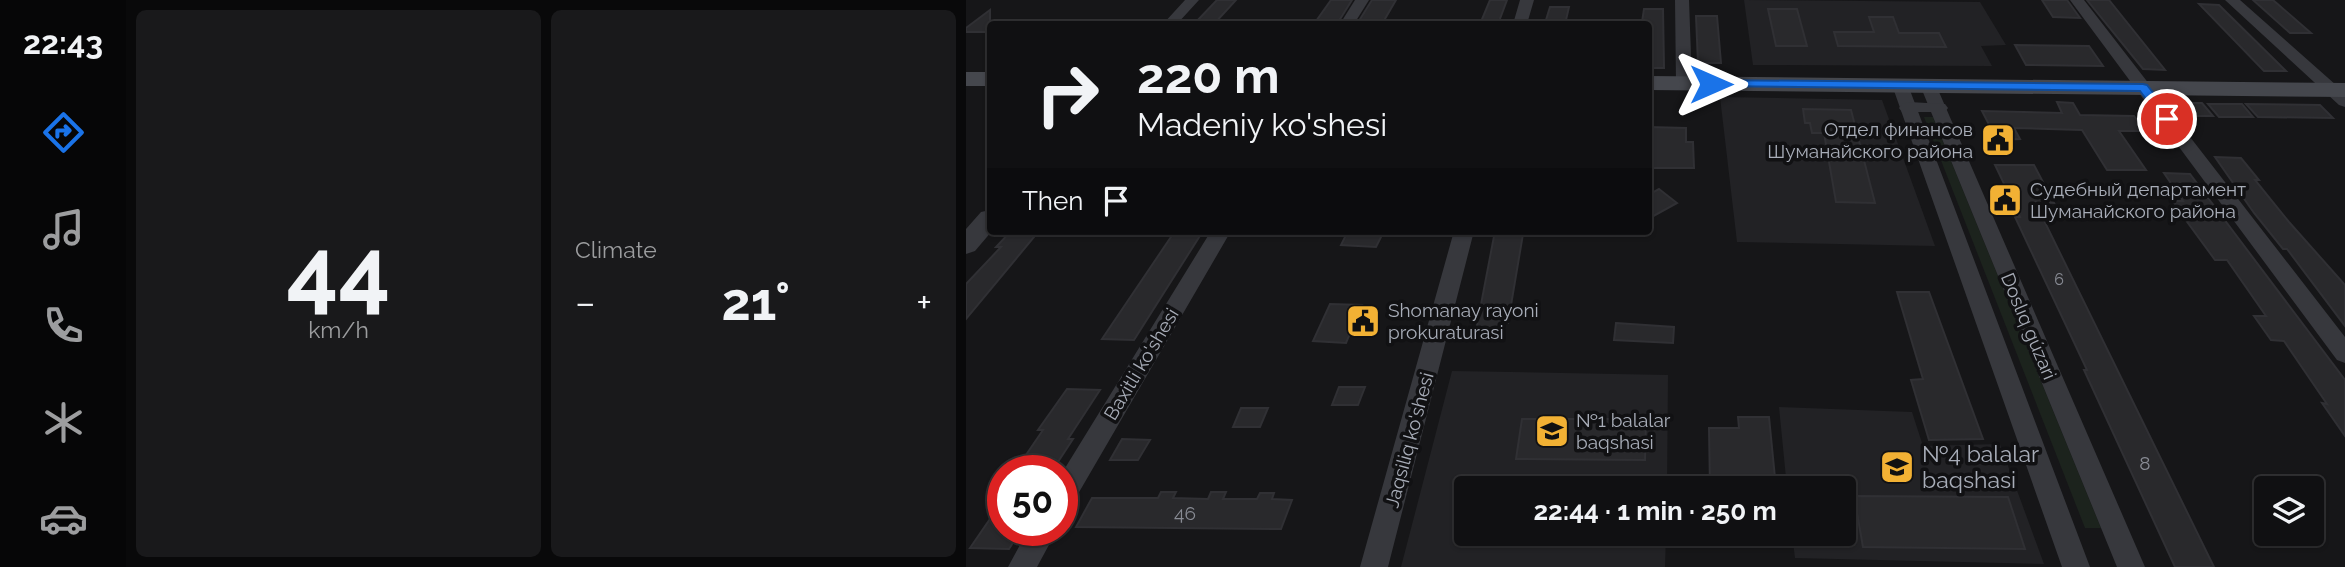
<!DOCTYPE html>
<meta charset="utf-8">
<style>
:root{--surface:#101012;--page:#19191b;--text:#f1f3f6;--muted:#9c9d9f;--line:#303032;--accent:#1a73e8}
body{margin:0;font-family:Raleway,sans-serif;background:var(--page);color:var(--text);height:100vh;display:flex;flex-direction:column;font-size:26px;white-space:nowrap}
*{box-sizing:border-box;margin:0}
p{font-size:23px;color:var(--muted)}
.icon{flex:none;width:38px;height:38px;fill:none;stroke:currentColor;stroke-width:2;stroke-linecap:round;stroke-linejoin:round}
.map{position:relative;flex:1;overflow:hidden}
.sheet{display:flex;flex-direction:column;gap:10px;padding:10px;background:#09090a;width:840px}
.sheet>*{flex:none}
.hud{position:absolute;left:21px;top:21px;width:665px;height:214px;border-radius:7px;box-shadow:0 2px 5px #0004,0 0 0 2px var(--line);background:#101012;color:var(--text);overflow:hidden}
.buttons{position:absolute;left:1288px;top:476px;display:grid;gap:14px}
.buttons a{display:grid;place-items:center;width:70px;height:70px;border-radius:7px;background:var(--surface);box-shadow:0 2px 5px #0004,0 0 0 2px var(--line);font-size:35px}
.speed{position:absolute;left:21px;top:455px;display:flex;gap:14px;font-size:35px;font-weight:700;text-align:center}
.speed>*{display:grid;place-content:center;width:91px;height:91px;border-radius:50%;background:var(--surface);box-shadow:0 2px 5px #0004,0 0 0 2px var(--line);line-height:1}
.speed .limit{border:10px solid #d22;background:#fff;color:#111}
.pin{position:absolute;display:grid;place-items:center;width:60px;height:60px;color:#fff;margin:-30px;border:4px solid #fff;border-radius:50%;box-shadow:0 2px 7px #0007}
.me{position:absolute;width:77px;margin:-38px;rotate:90deg;stroke-linejoin:round;filter:drop-shadow(0 0 5px #0008)}
.turn{display:flex;align-items:center;gap:24px;height:147px;padding:0 35px;font-size:32px}
.turn .icon{width:91px;height:91px;stroke-width:2.5}
.turn b{display:block;font-size:49px;line-height:60px}
.then{display:flex;align-items:center;height:66px;padding:0 35px;background:#0003;gap:14px;font-size:26px}
.big{font-size:52px;font-weight:700;line-height:1.1}
.sheet .card{flex:1;display:flex;flex-direction:column;justify-content:center;gap:10px;min-width:0;padding:0 24px;border-radius:10px;background:var(--page)}
.sheet .dial{align-items:center;gap:0}
.dial b{font-size:91px;line-height:1}
.heat{display:flex;justify-content:space-between;align-items:center;font-size:38px;direction:ltr}
.sheet .tiles{flex:1;display:grid;gap:10px;grid-template-columns:repeat(2,1fr)}
.trip{position:absolute;left:488px;top:476px;width:402px;height:70px;border-radius:7px;background:var(--surface);box-shadow:0 2px 5px #0004,0 0 0 2px var(--line);font-weight:700;line-height:70px;text-align:center}
main{display:flex;flex:1;min-height:0}
.tab-bar{display:flex;flex-direction:column;width:126px;justify-content:space-around;align-items:center;background:#060607;color:var(--muted)}
.tab-bar .icon{width:49px;height:49px}
.tab-bar .on{color:var(--accent)}
.tab-bar b{font-size:32px;color:var(--text)}
.map>svg:first-child{display:block}
</style>
<main>
<nav class="tab-bar">
<b>22:43</b>
<svg class="icon on" aria-label="directions" viewBox="0 0 24 24"><path d="M12 3l9 9-9 9-9-9zM9 14v-3h6M13 9l2 2-2 2"/></svg>
<svg class="icon" aria-label="music" viewBox="0 0 24 24"><path d="M9 18V5l10-2v13"/><circle cx="6" cy="18" r="3"/><circle cx="16" cy="16" r="3"/></svg>
<svg class="icon" aria-label="phone" viewBox="0 0 24 24"><path d="M5 4h4l2 5-3 2q2 4 5 5l2-3 5 2v4C11 20 4 13 5 4z"/></svg>
<svg class="icon" aria-label="climate" viewBox="0 0 24 24"><path d="M12 3v18M4 7l16 10M4 17L20 7"/></svg>
<svg class="icon" aria-label="car" viewBox="0 0 24 24"><path d="M5 17H2v-5l4-1 3-4h7l3 4 3 1v5h-3M9 17h6M6 11h13"/><circle cx="7" cy="17" r="2"/><circle cx="17" cy="17" r="2"/></svg>
</nav>
<section class="sheet">
<div class="tiles">
<div class="card dial"><b>44</b><p>km/h</p></div>
<div class="card"><p>Climate</p>
<div class="heat"><a>−</a><b class="big">21°</b><a>+</a></div>
</div>
</div>
</section>
<div class="map">
<svg width="1379" height="567" viewBox="0 0 1379 567">
<rect width="100%" height="100%" fill="#161618"/>
<path fill="#222225" d="M 778,0 L 1014,2 L 1040,45 L 1015,46 L 1026,66 L 787,65 Z
M 754,97 L 916,100 L 969,246 L 771,242 Z
M 486,371 L 702,375 L 701,488 L 500,488 L 500,534 L 700,534 L 699,567 L 435,567 Z
M 813,407 L 946,412 L 957,446 L 1034,444 L 1078,564 L 829,558 L 826,534 L 878,534 L 878,488 L 821,488 Z"/>
<path fill="#1c231d" d="M 958,117 L 967,117 L 1135,528 L 1119,528 Z"/>
<path fill="#29292c" stroke="#303034" stroke-width="2" d="M 251,0 L 270,0 L 248,24 L 228,24 Z
M 365,0 L 386,0 L 371,24 L 348,24 Z
M 406,0 L 430,0 L 416,24 L 391,24 Z
M 524,0 L 541,0 L 532,24 L 514,24 Z
M 1076,0 L 1101,0 L 1114,18 L 1087,17 Z
M 1121,0 L 1143,0 L 1199,70 L 1177,69 Z
M 1287,0 L 1307,0 L 1345,33 L 1324,33 Z
M 1233,4 L 1253,5 L 1320,71 L 1298,71 Z
M 584,7 L 603,7 L 600,20 L 580,20 Z
M 678,9 L 697,9 L 698,68 L 682,68 L 682,22 L 676,22 Z
M 802,9 L 831,9 L 841,46 L 810,46 Z
M 24,10 L 24,32 L 0,32 L 0,28 Z
M 730,16 L 751,16 L 755,63 L 732,63 Z
M 903,17 L 927,17 L 933,33 L 973,33 L 980,47 L 872,46 L 868,32 L 908,32 Z
M 1049,45 L 1123,46 L 1137,66 L 1060,65 Z
M 1091,102 L 1107,103 L 1114,115 L 1168,116 L 1179,131 L 1153,131 L 1180,170 L 1141,170 L 1116,130 L 1048,128 L 1054,139 L 1031,140 L 1016,111 L 1096,113 Z
M 1203,103 L 1236,103 L 1247,116 L 1213,116 Z
M 1242,104 L 1276,104 L 1287,117 L 1253,117 Z
M 1280,104 L 1354,105 L 1367,118 L 1292,117 Z
M 837,109 L 885,110 L 909,203 L 870,202 L 858,133 L 846,133 L 844,123 L 839,123 Z
M 682,127 L 720,128 L 720,142 L 727,142 L 728,168 L 682,168 Z
M 1249,157 L 1275,158 L 1293,180 L 1289,180 L 1323,222 L 1379,285 L 1379,326 L 1321,249 L 1317,249 L 1288,213 Z
M 1029,165 L 1068,165 L 1088,203 L 1069,202 L 1248,567 L 1209,567 L 1118,370 L 1121,370 L 1049,217 L 1054,217 Z
M 1198,173 L 1224,174 L 1379,380 L 1379,436 L 1356,403 L 1361,404 L 1318,341 L 1305,340 L 1288,316 L 1300,316 L 1261,260 L 1249,260 L 1219,219 L 1207,201 L 1217,201 Z
M 693,189 L 711,203 L 682,219 L 682,195 Z
M 45,231 L 73,231 L 0,319 L 0,284 L 35,247 L 30,247 Z
M 209,231 L 237,231 L 168,340 L 136,339 Z
M 382,231 L 418,231 L 410,247 L 375,245 Z
M 529,231 L 552,231 L 552,234 L 557,234 L 542,323 L 537,323 L 535,335 L 509,336 Z
M 931,292 L 963,292 L 1017,439 L 963,440 L 945,380 L 957,379 Z
M 364,304 L 396,305 L 380,343 L 347,341 Z
M 650,323 L 708,327 L 707,343 L 648,340 Z
M 373,387 L 399,387 L 392,405 L 366,405 Z
M 101,389 L 134,390 L 102,439 L 107,439 L 86,471 L 49,471 L 77,430 L 72,430 Z
M 275,408 L 302,408 L 294,427 L 267,427 Z
M 772,417 L 803,417 L 810,488 L 744,488 L 743,428 L 773,428 Z
M 556,419 L 680,419 L 679,460 L 550,459 Z
M 156,439 L 184,440 L 172,460 L 144,460 Z
M 195,492 L 210,492 L 207,498 L 242,499 L 245,492 L 260,492 L 257,499 L 291,499 L 294,493 L 308,493 L 306,499 L 326,500 L 315,529 L 110,527 L 126,498 L 192,498 Z
M 888,496 L 1042,497 L 1059,549 L 897,547 Z
M 37,500 L 37,530 L 55,530 L 43,549 L 4,548 Z"/>
<g fill="none" stroke-linecap="round" stroke-linejoin="round">
<path fill="#37383d" fill-rule="evenodd" d="M 219,0 L 233,0 L 211,24 L 197,24 Z
M 389,0 L 403,0 L 388,24 L 374,24 Z
M 554,0 L 568,0 L 561,24 L 547,24 Z
M 709,0 L 723,0 L 726,83 L 718,88 L 710,83 Z
M 1104,0 L 1118,0 L 1379,337 L 1379,363 L 1371,360 Z
M 1259,0 L 1274,0 L 1379,93 L 1379,107 L 1373,105 Z
M 934,80 L 942,85 L 1124,567 L 1096,567 L 926,85 Z
M 962,80 L 970,85 L 1179,567 L 1151,567 L 954,85 Z
M 245,231 L 265,231 L 105,506 L 96,509 L 96,473 Z
M 488,231 L 508,231 L 422,567 L 394,567 Z
M 62,530 L 91,530 L 71,567 L 42,567 Z"/>
<path fill="#37383d" fill-rule="evenodd" d="M 943,102 L 979,104 L 982,108 L 979,112 L 936,112 L 933,108 L 936,104 Z
M 24,210 L 26,231 L 9,251 L 0,254 L 0,229 L 15,212 Z"/>
<path fill="#45474d" fill-rule="evenodd" d="M 0,72 L 24,72 L 24,86 L 0,86 Z
M 682,76 L 1379,83 L 1379,97 L 682,90 Z"/>
</g>
<path fill="#1a73e8" stroke="#114b97" stroke-width="2" d="M 745,80 L 1177,84 L 1181,85 L 1208,119 L 1206,122 L 1197,122 L 1174,91 L 741,86 L 741,81 Z"/>
<defs>
<g id="civic-square" transform="scale(1.75)"><rect x="-9" y="-9" width="18" height="18" rx="4" fill="#f2b134" stroke="#111113"/><path d="M-.6-6.5H3V-4.5H.6V-3L4-1V1h2V6H-6V1h2V-1L-.6-3ZM-1.2 2.5V6h2.4V2.5Z" fill="#111"/></g>
<g id="school-square" transform="scale(1.75)"><rect x="-9" y="-9" width="18" height="18" rx="4" fill="#f2b134" stroke="#111113"/><path d="M0-5L7-2L0 1L-7-2ZM-4 1L0 2.5L4 1V4Q0 6-4 4Z" fill="#111"/></g>
</defs>
<g fill-rule="evenodd">
<use href="#civic-square" x="1032" y="140"/>
<use href="#civic-square" x="1039" y="200"/>
<use href="#civic-square" x="397" y="321"/>
<use href="#school-square" x="586" y="431"/>
<use href="#school-square" x="931" y="467"/>
</g>
<g text-anchor="middle" stroke-width="7" stroke-linejoin="round" paint-order="stroke">
<g font-size="16" fill="#888b94">
<text x="1093" y="285">6</text>
</g>
<g font-size="19" fill="#a8adb8" stroke="#111113" text-anchor="start">
<text x="1007" y="136" text-anchor="end">Отдел финансов<tspan x="1007" dy="22">Шуманайского района</tspan></text>
<text x="1064" y="196">Судебный департамент<tspan x="1064" dy="22">Шуманайского района</tspan></text>
<text x="422" y="317">Shomanay rayoni<tspan x="422" dy="22">prokuraturasi</tspan></text>
<text x="610" y="427">№1 balalar<tspan x="610" dy="22">baqshasi</tspan></text>
</g>
<g font-size="19" fill="#a8adb8" stroke="#111113">
<text transform="translate(1063 326) rotate(67)" y="7">Doslıq gúzari</text>
<text transform="translate(175 364) rotate(-59)" y="7">Baxitli ko'shesi</text>
<text transform="translate(443 440) rotate(-75)" y="7">Jaqsiliq ko'shesi</text>
</g>
<g font-size="19" fill="#888b94">
<text x="1179" y="470">8</text>
<text x="219" y="520">46</text>
</g>
<g font-size="23" fill="#a8adb8" stroke="#111113" text-anchor="start">
<text x="956" y="462">№4 balalar<tspan x="956" dy="26">baqshasi</tspan></text>
</g>
</g>
</svg>
<div class="buttons">
<a><svg class="icon" aria-label="layers" viewBox="0 0 24 24"><path d="M12 4l9 5-9 5-9-5zM3 14l9 5 9-5"/></svg></a>
</div>
<div class="speed"><div class="limit">50</div></div>
<div class="pin" style="left:1201px;top:119px;background:#d93025"><svg class="icon" aria-label="arrive" viewBox="0 0 24 24"><path d="M6 21V4h12l-3 4 3 4H6"/></svg></div>
<svg class="me" style="left:745px;top:84px" viewBox="-20 -20 40 40"><path d="M0-17L14 15 0 8-14 15z" fill="#1a73e8" stroke="#fff" stroke-width="4"/></svg>
<div class="trip">22:44 · 1 min · 250 m</div>
<div class="hud">
<div class="turn"><svg class="icon" aria-label="right" viewBox="0 0 24 24"><path d="M7 20v-9h11M14 6l5 5-5 5"/></svg><div><b>220 m</b>Madeniy ko'shesi</div></div>
<div class="then">Then<svg class="icon" aria-label="arrive" viewBox="0 0 24 24"><path d="M6 21V4h12l-3 4 3 4H6"/></svg></div>
</div>
</div>
</main>
